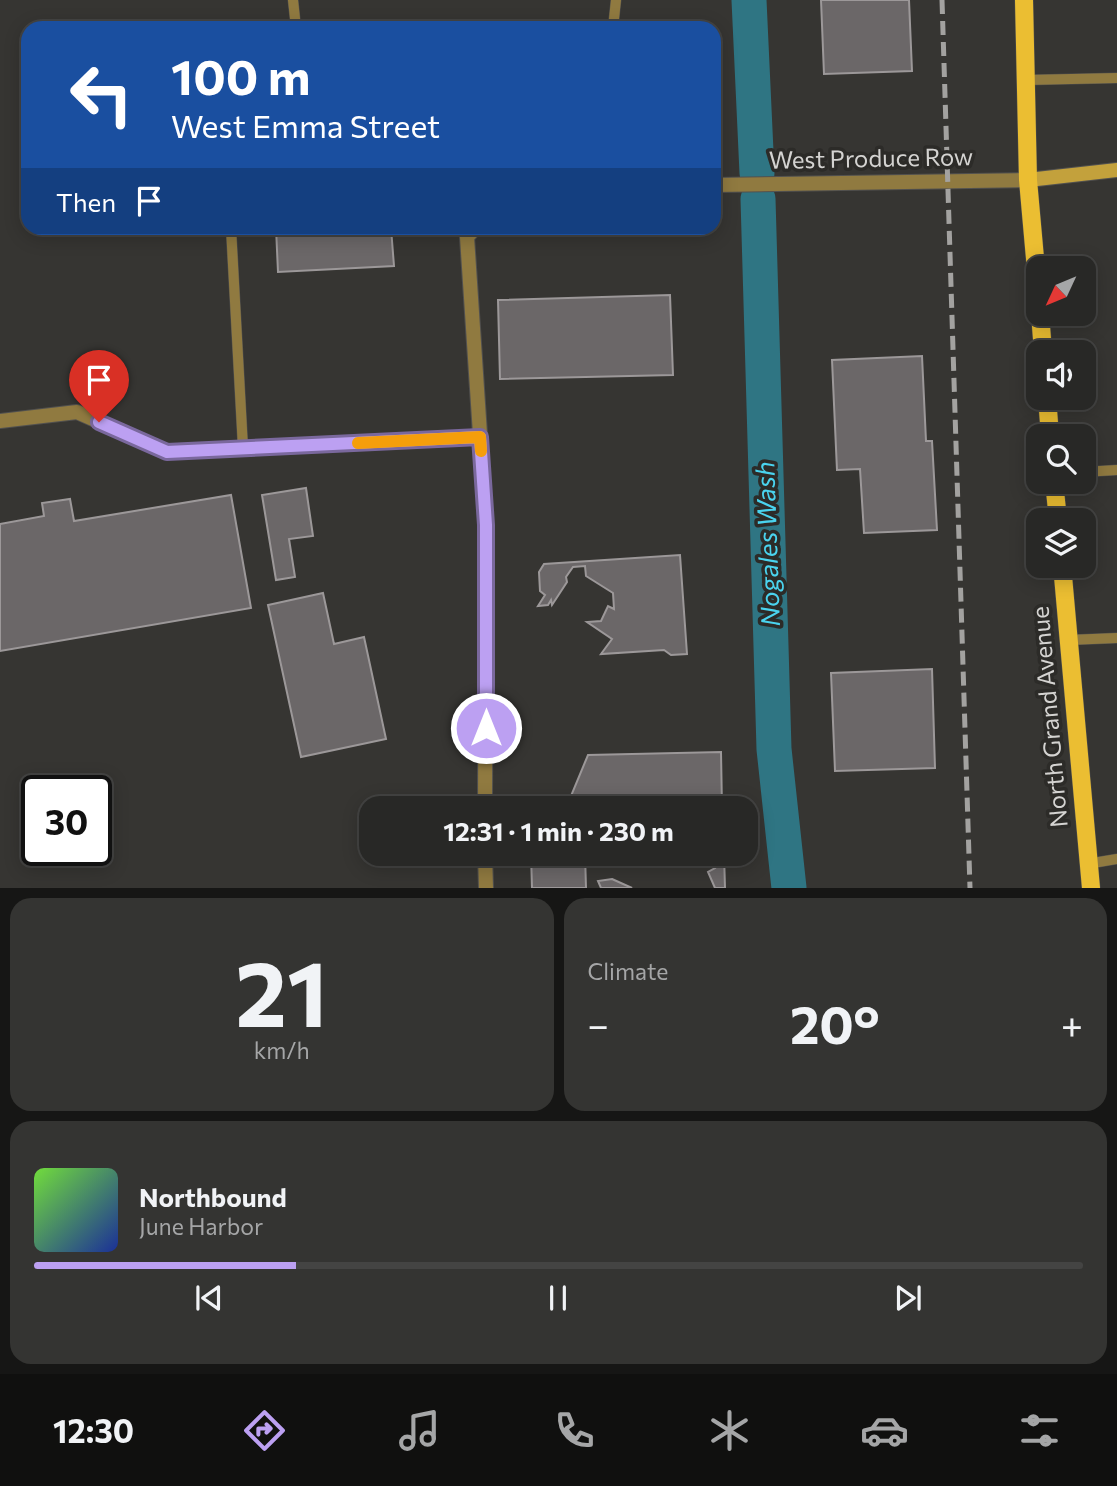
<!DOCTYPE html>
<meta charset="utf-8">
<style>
:root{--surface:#282826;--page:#343432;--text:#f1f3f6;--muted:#a5a6a7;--line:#444443;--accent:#bca0f2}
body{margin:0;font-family:Commissioner,sans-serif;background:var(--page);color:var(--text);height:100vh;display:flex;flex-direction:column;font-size:26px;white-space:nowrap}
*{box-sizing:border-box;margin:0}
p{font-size:23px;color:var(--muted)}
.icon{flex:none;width:38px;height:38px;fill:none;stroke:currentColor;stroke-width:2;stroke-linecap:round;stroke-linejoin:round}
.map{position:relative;height:888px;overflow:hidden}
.details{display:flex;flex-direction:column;gap:10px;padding:10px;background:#161615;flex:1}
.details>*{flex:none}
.top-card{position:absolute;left:21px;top:21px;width:700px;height:214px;border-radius:21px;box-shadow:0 4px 18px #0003,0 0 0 2px var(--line);background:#1a4fa0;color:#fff;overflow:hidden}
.needle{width:46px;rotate:226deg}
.controls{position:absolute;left:1026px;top:256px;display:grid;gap:14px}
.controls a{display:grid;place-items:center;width:70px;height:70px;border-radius:14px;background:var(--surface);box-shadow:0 4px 18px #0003,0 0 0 2px var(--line);font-size:35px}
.speed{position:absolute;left:21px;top:775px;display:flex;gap:14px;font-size:35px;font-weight:700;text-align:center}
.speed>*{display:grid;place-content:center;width:91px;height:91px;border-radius:50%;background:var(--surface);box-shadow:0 4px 18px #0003,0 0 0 2px var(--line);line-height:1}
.speed .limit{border:4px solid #111;border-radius:10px;background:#fff;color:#111}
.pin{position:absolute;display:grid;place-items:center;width:60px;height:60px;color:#fff;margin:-72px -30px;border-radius:50% 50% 50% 0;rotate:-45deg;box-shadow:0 0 7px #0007}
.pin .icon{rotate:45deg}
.me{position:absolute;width:77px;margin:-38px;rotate:0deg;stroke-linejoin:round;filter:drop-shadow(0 0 5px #0008)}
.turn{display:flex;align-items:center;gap:24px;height:147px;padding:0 35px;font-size:32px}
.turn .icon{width:91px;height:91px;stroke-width:2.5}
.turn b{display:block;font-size:49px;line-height:60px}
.then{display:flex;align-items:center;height:66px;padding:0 35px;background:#0003;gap:14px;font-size:26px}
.big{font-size:52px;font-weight:700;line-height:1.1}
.details .widget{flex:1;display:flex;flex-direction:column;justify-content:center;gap:10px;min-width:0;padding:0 24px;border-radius:21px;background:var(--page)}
.details .dial{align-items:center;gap:0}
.dial b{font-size:91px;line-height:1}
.song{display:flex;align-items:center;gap:21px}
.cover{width:84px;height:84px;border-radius:10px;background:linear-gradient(135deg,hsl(100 70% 55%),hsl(230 70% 35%))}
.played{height:7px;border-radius:4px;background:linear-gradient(90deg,var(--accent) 25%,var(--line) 25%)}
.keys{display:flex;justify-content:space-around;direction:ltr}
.heat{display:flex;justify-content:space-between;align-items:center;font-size:38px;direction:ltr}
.details .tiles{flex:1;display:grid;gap:10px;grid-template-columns:1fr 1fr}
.widget:last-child{grid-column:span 2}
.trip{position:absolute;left:359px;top:796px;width:399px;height:70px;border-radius:21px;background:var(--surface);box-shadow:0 4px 18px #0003,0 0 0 2px var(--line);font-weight:700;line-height:70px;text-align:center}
.dock{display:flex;height:112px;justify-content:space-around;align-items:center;background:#10100f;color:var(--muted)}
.dock .icon{width:49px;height:49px}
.dock .on{color:var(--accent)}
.dock b{font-size:32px;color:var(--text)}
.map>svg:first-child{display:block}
</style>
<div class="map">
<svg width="1117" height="888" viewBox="0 0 1117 888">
<rect width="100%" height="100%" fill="#363532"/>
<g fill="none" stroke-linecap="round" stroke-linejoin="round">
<path stroke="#2f7583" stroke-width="35" d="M 749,0 L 757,173
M 758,199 L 774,749 L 789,888"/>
</g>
<path fill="#6b6768" stroke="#9c9899" stroke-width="2" d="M 821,0 L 909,0 L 912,71 L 824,74 Z
M 276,228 L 391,228 L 394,266 L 278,272 Z
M 670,295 L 673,375 L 500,379 L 498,300 Z
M 922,356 L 926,441 L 932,441 L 937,530 L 864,533 L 860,469 L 837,470 L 832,360 Z
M 306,488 L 313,536 L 289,539 L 295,577 L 276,580 L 262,495 Z
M 231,495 L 251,608 L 0,651 L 0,524 L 44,516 L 42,503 L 70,499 L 74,521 Z
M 680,555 L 687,654 L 671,655 L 664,650 L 601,654 L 612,639 L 587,622 L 601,621 L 608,606 L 614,609 L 613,593 L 586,576 L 585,566 L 573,567 L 566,577 L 567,582 L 552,605 L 551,600 L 548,605 L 538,606 L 545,595 L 540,591 L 539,572 L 544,564 Z
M 323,593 L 334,644 L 364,637 L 386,739 L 301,757 L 268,605 Z
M 932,669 L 935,768 L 835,771 L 831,673 Z
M 721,752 L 722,808 L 566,808 L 588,755 Z
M 531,854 L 585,854 L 586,888 L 532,888 Z
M 708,854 L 724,854 L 725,888 L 715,888 L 708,872 L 715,868 Z
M 612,879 L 632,888 L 601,888 L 598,881 Z"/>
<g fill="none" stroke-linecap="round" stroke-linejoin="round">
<g stroke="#52514f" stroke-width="11">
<path id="lane" d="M 293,0 L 296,28
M 613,28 L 616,0
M 1026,80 L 1117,78
M 231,228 L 243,448
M 1083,472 L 1117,470
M 1068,640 L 1117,638
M 1087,864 L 1117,859"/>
</g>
<g stroke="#52514f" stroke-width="16">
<path id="street" d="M 714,185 L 1028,180
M 475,228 L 467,237 L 486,525 L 485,808
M 0,421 L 77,412 L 168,452 L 480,437
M 485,854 L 486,888"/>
</g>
<g stroke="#52514f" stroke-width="16">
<path id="secondary" d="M 1028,180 L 1117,170"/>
</g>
<g stroke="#52514f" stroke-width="19">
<path id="primary" d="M 1024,0 L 1028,180 L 1038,292
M 1040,313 L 1043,352
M 1047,397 L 1050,436
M 1054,481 L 1058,520
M 1062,565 L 1091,888"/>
</g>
<use href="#lane" stroke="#907a40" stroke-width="10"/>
<use href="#street" stroke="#907a40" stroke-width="14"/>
<use href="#secondary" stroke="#c3a13c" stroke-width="14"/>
<use href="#primary" stroke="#ebbe32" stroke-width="18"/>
<path stroke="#a3a2a0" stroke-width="5" stroke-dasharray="14 7" stroke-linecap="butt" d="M 942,0 L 970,888"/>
</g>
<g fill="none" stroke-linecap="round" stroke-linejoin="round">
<g stroke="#7a689d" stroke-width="18">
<path id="route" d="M 99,422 L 167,452 L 480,437 L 486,525 L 486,728"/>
</g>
<use href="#route" stroke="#bca0f2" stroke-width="12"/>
<path stroke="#f59e0b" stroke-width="12" d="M 358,443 L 480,437 L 481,451"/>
</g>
<g text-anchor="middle" stroke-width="7" stroke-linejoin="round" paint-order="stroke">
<g font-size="24" fill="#d4d3d1" stroke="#2c2b28">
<text transform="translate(871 159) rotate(-1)" y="8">West Produce Row</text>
<text transform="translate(1050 717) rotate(-95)" y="8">North Grand Avenue</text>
</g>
<g font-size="26" font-style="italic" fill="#4ad3ee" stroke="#2c2b28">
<text transform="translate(768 544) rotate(-92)" y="9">Nogales Wash</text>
</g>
</g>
</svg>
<div class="controls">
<a><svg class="needle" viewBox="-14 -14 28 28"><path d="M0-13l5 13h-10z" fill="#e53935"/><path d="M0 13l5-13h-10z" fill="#a5a6a7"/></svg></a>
<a><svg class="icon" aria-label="sound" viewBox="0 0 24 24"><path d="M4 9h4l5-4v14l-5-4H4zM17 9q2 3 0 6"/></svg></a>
<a><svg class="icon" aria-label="search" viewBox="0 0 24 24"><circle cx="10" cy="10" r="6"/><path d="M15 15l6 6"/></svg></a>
<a><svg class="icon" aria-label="layers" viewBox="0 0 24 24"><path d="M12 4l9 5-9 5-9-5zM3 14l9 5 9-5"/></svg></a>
</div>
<div class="speed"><div class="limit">30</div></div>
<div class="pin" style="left:99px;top:422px;background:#d93025"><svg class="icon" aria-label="arrive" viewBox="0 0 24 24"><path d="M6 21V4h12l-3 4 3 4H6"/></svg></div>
<svg class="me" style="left:486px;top:728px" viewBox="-20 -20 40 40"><circle r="17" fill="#bca0f2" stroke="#fff" stroke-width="3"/><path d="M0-11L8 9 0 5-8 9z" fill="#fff"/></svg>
<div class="trip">12:31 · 1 min · 230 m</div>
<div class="top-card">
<div class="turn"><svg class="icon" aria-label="left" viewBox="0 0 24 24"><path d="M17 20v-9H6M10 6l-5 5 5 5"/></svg><div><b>100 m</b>West Emma Street</div></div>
<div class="then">Then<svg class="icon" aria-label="arrive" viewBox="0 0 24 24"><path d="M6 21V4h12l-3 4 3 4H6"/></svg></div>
</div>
</div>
<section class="details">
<div class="tiles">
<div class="widget dial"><b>21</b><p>km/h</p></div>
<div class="widget"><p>Climate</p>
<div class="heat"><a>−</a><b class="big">20°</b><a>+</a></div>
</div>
<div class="widget">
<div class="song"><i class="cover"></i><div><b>Northbound</b><p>June Harbor</p></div></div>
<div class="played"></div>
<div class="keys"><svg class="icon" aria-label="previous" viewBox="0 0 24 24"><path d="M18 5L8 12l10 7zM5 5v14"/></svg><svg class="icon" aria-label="pause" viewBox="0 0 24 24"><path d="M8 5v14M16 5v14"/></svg><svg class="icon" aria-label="next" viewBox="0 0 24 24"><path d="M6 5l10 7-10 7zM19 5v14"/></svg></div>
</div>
</div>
</section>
<nav class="dock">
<b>12:30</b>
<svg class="icon on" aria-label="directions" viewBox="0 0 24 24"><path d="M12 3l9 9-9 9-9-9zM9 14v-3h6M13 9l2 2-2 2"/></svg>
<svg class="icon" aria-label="music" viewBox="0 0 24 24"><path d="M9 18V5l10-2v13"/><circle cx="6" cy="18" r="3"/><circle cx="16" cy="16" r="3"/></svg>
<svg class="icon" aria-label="phone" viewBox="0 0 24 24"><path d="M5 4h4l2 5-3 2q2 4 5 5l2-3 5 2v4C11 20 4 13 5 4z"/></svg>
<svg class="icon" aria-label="climate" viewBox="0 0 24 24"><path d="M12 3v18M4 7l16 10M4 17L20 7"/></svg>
<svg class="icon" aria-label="car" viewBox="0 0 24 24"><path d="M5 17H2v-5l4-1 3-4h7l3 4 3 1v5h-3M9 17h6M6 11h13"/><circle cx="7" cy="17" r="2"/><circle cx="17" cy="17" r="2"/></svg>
<svg class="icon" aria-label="filters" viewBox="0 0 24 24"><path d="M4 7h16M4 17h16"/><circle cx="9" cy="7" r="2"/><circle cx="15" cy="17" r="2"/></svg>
</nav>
